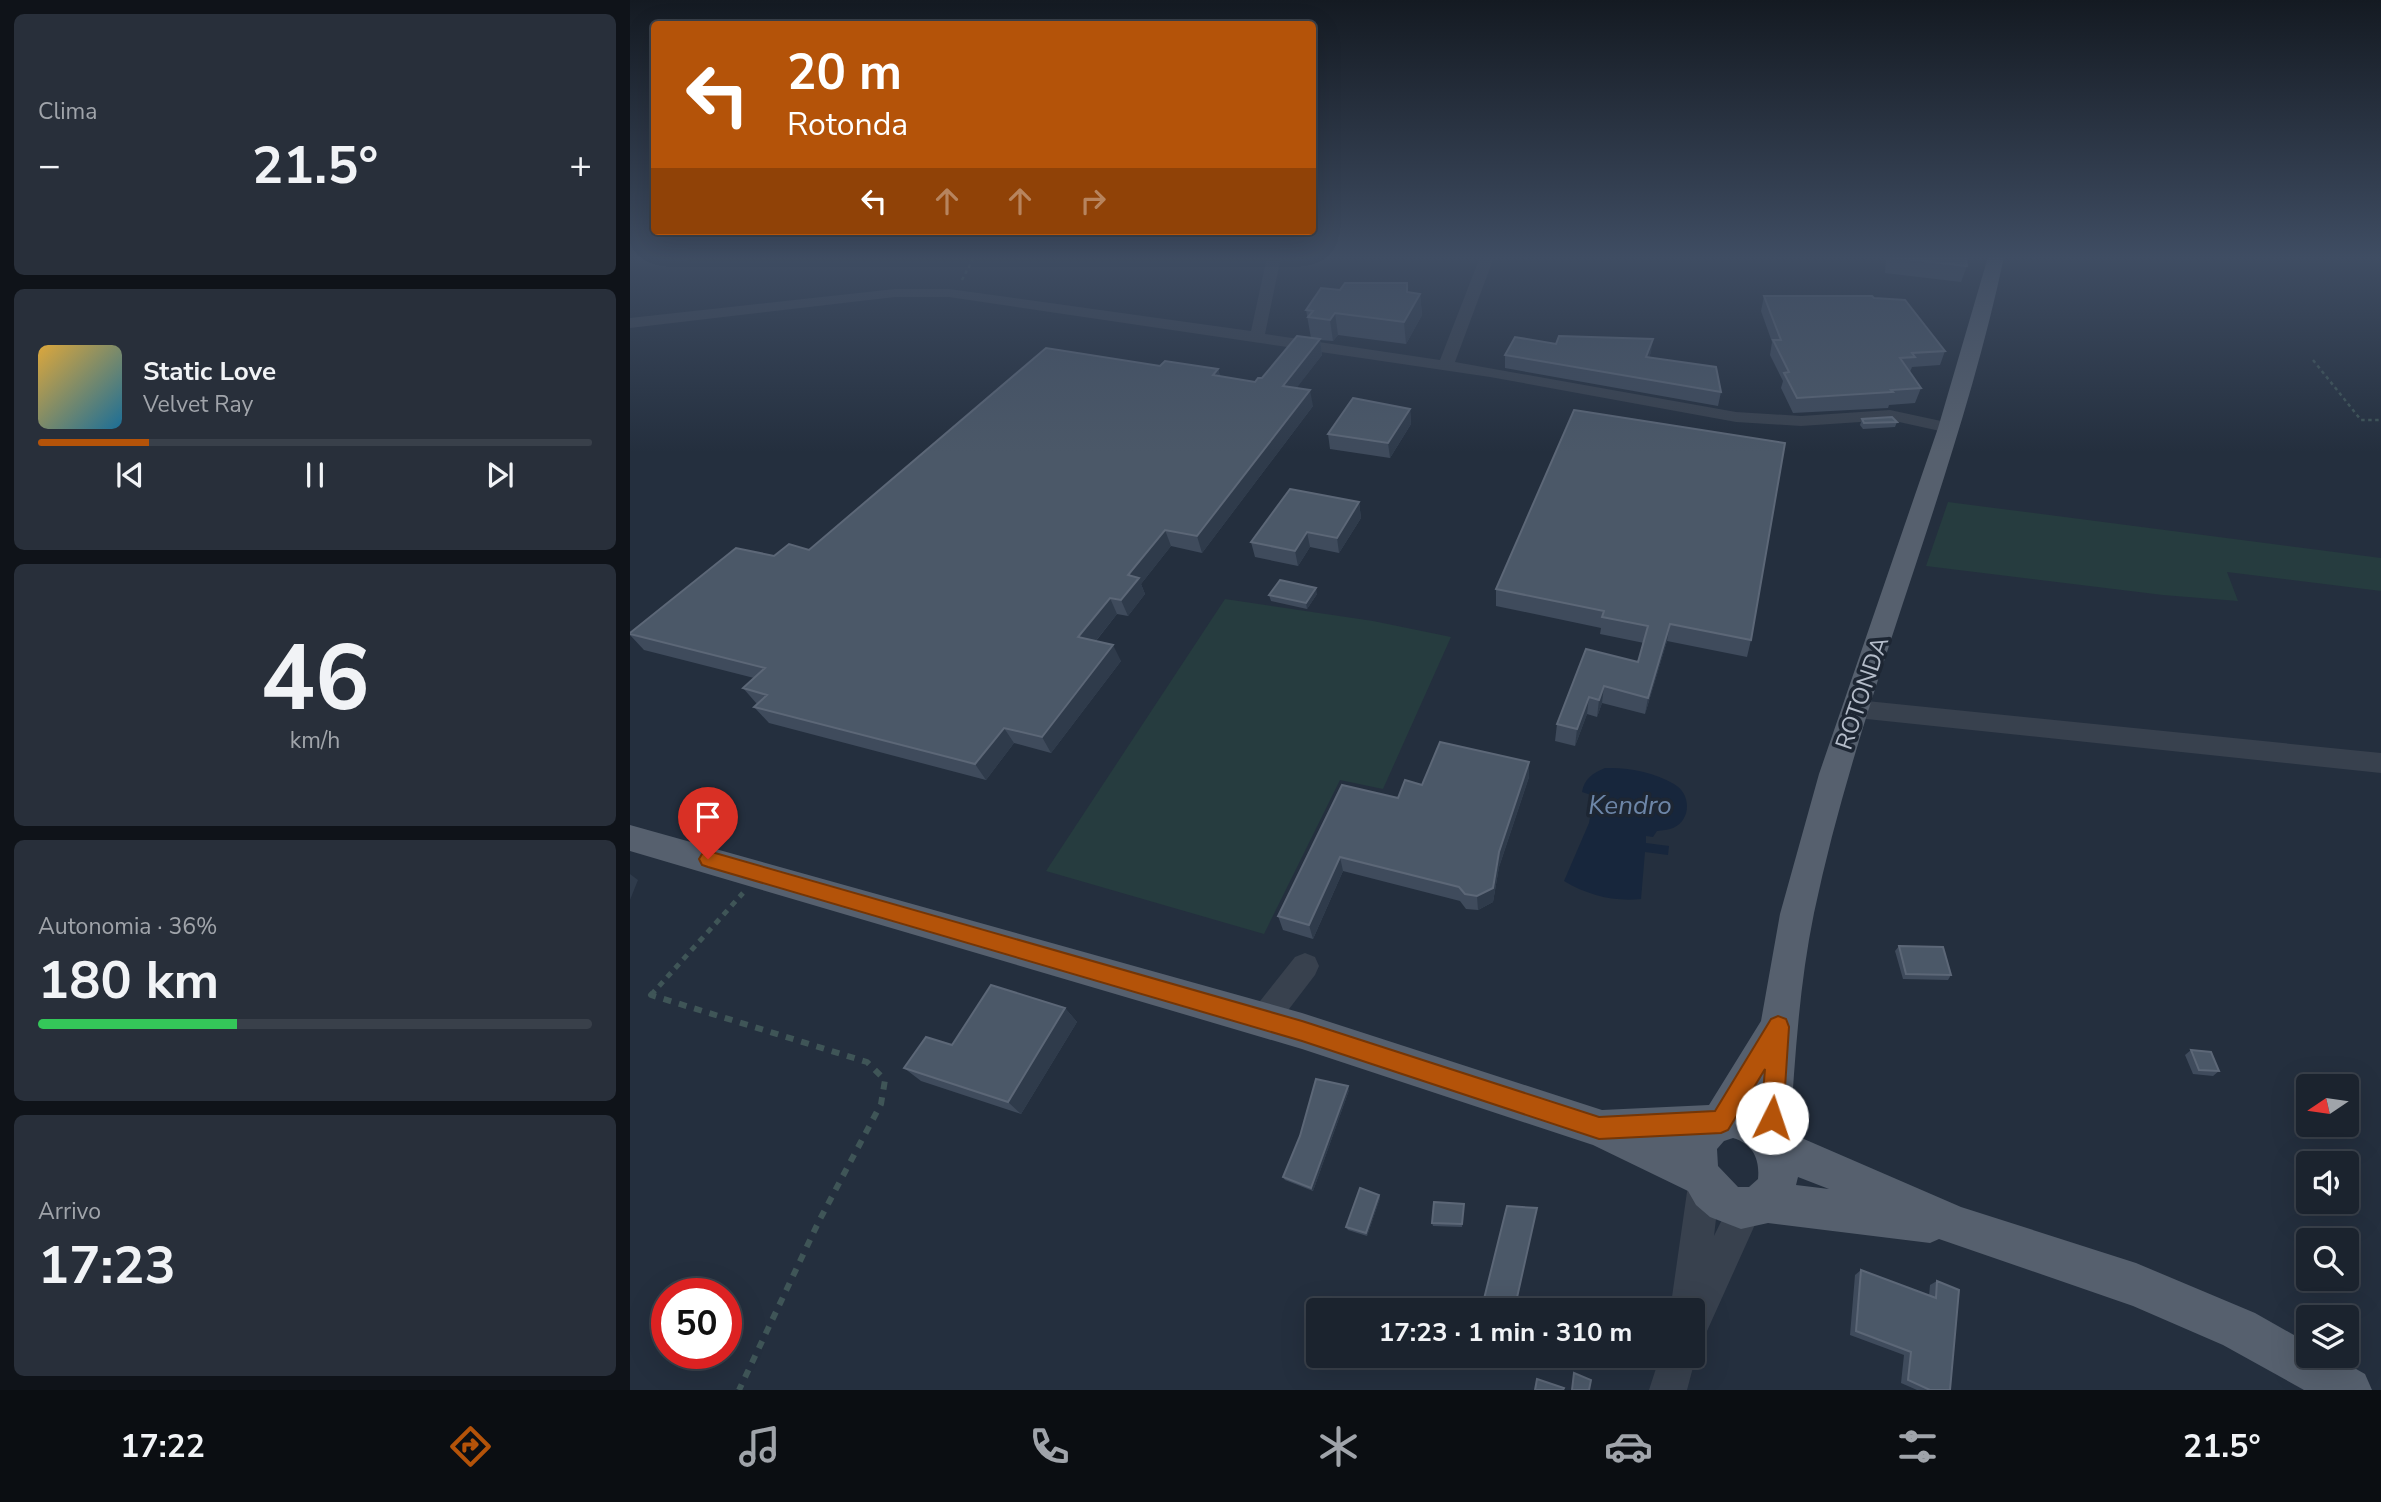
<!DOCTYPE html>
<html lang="it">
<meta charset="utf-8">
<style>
:root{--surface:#1b232e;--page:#282f3a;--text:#f1f3f6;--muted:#a0a4aa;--line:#39404a;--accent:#b45309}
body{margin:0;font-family:"Nunito Sans",sans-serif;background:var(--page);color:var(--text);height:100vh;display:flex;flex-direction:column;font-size:26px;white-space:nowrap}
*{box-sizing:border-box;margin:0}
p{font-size:23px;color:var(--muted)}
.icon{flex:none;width:38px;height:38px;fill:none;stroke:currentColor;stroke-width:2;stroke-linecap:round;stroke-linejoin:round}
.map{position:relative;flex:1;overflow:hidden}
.sheet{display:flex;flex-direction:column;gap:14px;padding:14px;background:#0f1319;width:630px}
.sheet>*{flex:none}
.hud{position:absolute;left:21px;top:21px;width:665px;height:214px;border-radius:7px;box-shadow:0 7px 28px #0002,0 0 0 2px var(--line);background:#b45309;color:#fff;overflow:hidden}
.needle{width:46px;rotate:257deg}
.buttons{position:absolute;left:1666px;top:1074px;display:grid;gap:14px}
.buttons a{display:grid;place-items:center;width:63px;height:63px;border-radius:7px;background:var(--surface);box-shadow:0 7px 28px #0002,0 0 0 2px var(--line);font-size:35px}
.speed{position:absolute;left:21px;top:1278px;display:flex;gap:14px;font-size:35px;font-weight:700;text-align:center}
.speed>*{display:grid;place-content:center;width:91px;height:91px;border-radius:50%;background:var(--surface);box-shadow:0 7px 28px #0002,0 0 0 2px var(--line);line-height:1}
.speed .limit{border:10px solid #d22;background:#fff;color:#111}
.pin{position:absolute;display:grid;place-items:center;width:60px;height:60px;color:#fff;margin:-72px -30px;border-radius:50% 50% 50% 0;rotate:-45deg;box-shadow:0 0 7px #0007}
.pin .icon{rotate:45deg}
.me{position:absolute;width:77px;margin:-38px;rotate:4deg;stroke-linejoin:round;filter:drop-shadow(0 0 5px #0008)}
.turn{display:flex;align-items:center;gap:24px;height:147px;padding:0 21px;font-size:32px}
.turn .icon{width:91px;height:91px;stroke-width:2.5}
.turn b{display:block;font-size:49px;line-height:60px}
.lanes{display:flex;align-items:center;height:66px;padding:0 21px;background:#0003;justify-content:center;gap:35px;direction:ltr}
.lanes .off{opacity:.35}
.big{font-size:52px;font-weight:700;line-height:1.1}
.sheet .card{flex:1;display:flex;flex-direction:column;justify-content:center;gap:10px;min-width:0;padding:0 24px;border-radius:10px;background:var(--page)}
.sheet .dial{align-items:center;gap:0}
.dial b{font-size:91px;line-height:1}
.song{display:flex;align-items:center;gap:21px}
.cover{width:84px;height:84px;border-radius:10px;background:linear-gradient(135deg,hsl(40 70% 55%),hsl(200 70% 35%))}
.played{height:7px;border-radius:4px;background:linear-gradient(90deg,var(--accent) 20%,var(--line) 20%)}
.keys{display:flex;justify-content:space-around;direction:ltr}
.heat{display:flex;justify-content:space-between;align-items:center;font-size:38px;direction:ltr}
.charge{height:10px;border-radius:5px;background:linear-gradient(90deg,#34c759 36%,var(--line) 0)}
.trip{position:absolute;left:676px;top:1298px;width:399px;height:70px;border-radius:7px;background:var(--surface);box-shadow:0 7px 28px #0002,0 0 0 2px var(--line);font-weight:700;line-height:70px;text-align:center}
.tab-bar{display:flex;height:112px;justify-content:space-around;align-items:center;background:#0b0e12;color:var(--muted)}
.tab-bar .icon{width:49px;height:49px}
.tab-bar .on{color:var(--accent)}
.tab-bar b{font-size:32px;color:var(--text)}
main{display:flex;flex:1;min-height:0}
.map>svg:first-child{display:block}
</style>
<main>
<section class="sheet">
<div class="card"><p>Clima</p>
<div class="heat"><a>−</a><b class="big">21.5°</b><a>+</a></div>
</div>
<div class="card">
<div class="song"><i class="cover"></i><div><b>Static Love</b><p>Velvet Ray</p></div></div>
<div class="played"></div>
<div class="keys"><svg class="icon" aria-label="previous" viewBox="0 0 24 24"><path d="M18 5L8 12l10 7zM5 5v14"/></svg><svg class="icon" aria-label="pause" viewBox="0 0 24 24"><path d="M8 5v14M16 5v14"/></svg><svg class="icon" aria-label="next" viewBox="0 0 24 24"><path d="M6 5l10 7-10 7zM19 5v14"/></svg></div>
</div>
<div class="card dial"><b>46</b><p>km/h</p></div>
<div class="card"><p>Autonomia · 36%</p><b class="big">180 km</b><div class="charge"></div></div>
<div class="card"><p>Arrivo</p><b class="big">17:23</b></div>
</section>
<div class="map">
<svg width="1751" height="1390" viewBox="0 0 1751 1390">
<rect width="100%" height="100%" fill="#242f3e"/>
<path fill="#263c3f" d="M 1318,502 L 1751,558 L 1751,591 L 1597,572 L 1608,601 L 1533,595 L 1296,566 Z
M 595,599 L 743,621 L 821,637 L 753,789 L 710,780 L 634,934 L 416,871 Z"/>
<path fill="#17263c" d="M 975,768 C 998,767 1024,772 1044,784 C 1061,793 1062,820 1043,828 C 1038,830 1032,830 1027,831 L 1023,837 L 1016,836 L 1016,843 L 1039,846 L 1038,855 L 1015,852 L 1011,899 C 984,902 957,895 934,881 L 959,823 L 964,796 L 952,792 C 954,779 963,773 975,768 Z"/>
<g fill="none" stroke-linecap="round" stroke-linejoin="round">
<path stroke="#3f5557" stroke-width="2.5" stroke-dasharray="3.5 3.5" stroke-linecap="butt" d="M 332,280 L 344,257
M 1683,360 L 1731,420 L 1751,420"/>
<path stroke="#3f5557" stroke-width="5" stroke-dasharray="6 6" stroke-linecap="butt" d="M 21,995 L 113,893"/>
<path stroke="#3f5557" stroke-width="6" stroke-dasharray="8 8" stroke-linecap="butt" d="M 23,993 L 21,995 L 237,1062 L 255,1080 L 251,1104 L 189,1221 L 109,1390"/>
<path fill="#38414e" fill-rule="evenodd" d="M 637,257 L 651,257 L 635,334 L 810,360 L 850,257 L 864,257 L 825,362 L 1106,412 L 1171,416 L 1260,410 L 1325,424 L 1328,428 L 1319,433 L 1260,420 L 1171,426 L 1106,422 L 860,377 L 319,297 L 265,297 L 0,328 L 0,318 L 265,289 L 319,289 L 621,331 Z
M 1227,700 L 1751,753 L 1751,773 L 1227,718 L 1219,715 L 1215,709 L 1219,703 Z
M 675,953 L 685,957 L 689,966 L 685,975 L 643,1030 L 633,1034 L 623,1030 L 618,1020 L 623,1010 L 665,957 Z
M 1074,1169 L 1086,1173 L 1090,1185 L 1084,1236 L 1103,1197 L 1115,1192 L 1127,1197 L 1132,1209 L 1077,1331 L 1064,1336 L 1062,1311 L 1040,1311 L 1058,1185 L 1062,1173 Z
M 1062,1346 L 1066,1356 L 1057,1390 L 1019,1390 L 1030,1356 L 1062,1356 Z"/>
<path fill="#56606e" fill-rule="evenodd" d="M 1358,257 L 1374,257 C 1327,480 1231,690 1184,913 C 1169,986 1165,1059 1160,1133 L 1331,1207 L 1506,1263 L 1625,1313 L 1678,1343 L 1678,1356 L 1703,1356 L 1735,1374 L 1742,1390 L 1674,1390 L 1593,1345 L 1503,1306 L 1309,1239 L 1300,1243 L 1138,1223 L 1111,1229 L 1080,1217 L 1066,1205 L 1058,1191 L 963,1145 L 672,1049 L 0,851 L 0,825 L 672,1013 L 972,1110 L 1079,1105 L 1131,1021 L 1150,914 L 1189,774 L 1308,428 ZM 1103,1138 C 1123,1144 1130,1159 1128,1179 L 1119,1187 L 1108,1187 L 1088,1166 L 1087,1149 L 1094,1141 ZM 1168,1177 L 1199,1189 L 1166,1185 Z"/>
</g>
<path fill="#3f4b5c" d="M 1256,257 L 1336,257 L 1337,266 L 1331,282 L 1255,273 Z
M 710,290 L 790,294 L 792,315 L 776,344 L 708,335 L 703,341 L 690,340 L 692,355 L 666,388 L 683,406 L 572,553 L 541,546 L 511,584 L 515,594 L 498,616 L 487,614 L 466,641 L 491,661 L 421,753 L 384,743 L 356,780 L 139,723 L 124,707 L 127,704 L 113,688 L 124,678 L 14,650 L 0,635 L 0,633 L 144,556 L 179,550 L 530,366 L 588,369 L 590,376 L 625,382 L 632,378 L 681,338 L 676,310 Z
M 1134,296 L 1244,298 L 1315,351 L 1310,365 L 1282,367 L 1280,372 L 1291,388 L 1285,403 L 1259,405 L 1258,408 L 1163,413 L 1151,388 L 1153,381 L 1140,355 L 1142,342 L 1131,311 Z
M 926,344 L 1021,352 L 1019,357 L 1091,392 L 1088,406 L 875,368 L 875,355 Z
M 780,409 L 781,424 L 760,458 L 700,449 L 698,434 Z
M 1232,419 L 1267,422 L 1265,427 L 1233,429 L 1230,425 Z
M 729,502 L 731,518 L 709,553 L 680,547 L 668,566 L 625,557 L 621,542 Z
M 866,589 L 1121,640 L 1117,657 L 1037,641 L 1015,714 L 972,703 L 967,717 L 957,714 L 945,746 L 925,741 L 927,724 L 956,649 L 1008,662 L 1014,643 L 970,634 L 971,628 L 866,606 Z
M 687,594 L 677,609 L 641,601 L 639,595 Z
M 899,777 L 869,867 L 863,902 L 848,910 L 836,909 L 830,901 L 713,871 L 683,939 L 653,930 L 648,916 L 768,798 L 792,785 Z
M 1269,946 L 1321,975 L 1318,980 L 1273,979 L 1265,951 Z
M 435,1008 L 447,1022 L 391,1114 L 291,1081 L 274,1068 L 322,1045 Z
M 1561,1050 L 1589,1071 L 1583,1076 L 1563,1074 L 1555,1055 Z
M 719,1090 L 683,1191 L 655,1180 L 653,1177 Z
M 749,1195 L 750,1198 L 737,1236 L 718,1230 L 716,1227 Z
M 834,1207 L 832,1227 L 803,1226 L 802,1223 Z
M 1231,1270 L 1299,1296 L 1300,1285 L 1307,1281 L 1320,1390 L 1287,1390 L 1271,1383 L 1274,1355 L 1220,1335 L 1225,1275 Z
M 840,1356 L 874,1356 L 871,1369 L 840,1359 Z"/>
<path fill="#2f3b4b" d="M 790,294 L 792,315 L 776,344 L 774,322 Z
M 705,313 L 708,335 L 703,341 L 700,320 Z
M 690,339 L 692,355 L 656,402 L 653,386 Z
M 1023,339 L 1021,352 L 1014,371 L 1016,357 Z
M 588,369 L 592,385 L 583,375 Z
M 680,390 L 683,406 L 572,553 L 567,536 Z
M 780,409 L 781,424 L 760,458 L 758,443 Z
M 729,502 L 731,518 L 709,553 L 707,538 Z
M 535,530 L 541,546 L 511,584 L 515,594 L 498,616 L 491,600 L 498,575 Z
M 677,532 L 680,547 L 668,566 L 665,551 Z
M 686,588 L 687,594 L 677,609 L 676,603 Z
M 480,598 L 487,614 L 456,653 L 448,637 Z
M 1040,624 L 1037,641 L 1015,714 L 1018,698 Z
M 483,645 L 491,661 L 421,753 L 412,737 Z
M 974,686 L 972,703 L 967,717 L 969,700 Z
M 959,697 L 957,714 L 945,746 L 947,729 Z
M 374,728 L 384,743 L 356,780 L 345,764 Z
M 899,762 L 899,777 L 869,867 L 863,902 L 848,910 L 847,896 L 869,852 Z
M 710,857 L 713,871 L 683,939 L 679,925 Z
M 0,874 L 8,880 L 0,900 Z
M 435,1008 L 447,1022 L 391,1114 L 378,1102 Z
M 718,1086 L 719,1090 L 683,1191 L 681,1188 Z
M 749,1195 L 750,1198 L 737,1236 L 736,1233 Z"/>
<path fill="#4b5868" stroke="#5c6777" stroke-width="2" d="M 1260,257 L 1336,257 L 1337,266 Z
M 715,283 L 777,283 L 777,292 L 790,294 L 774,322 L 705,313 L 700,320 L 678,317 L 683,311 L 676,310 L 691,288 L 710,290 Z
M 1134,296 L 1242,296 L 1244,298 L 1275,300 L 1315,351 L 1282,353 L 1285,357 L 1270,358 L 1291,388 L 1261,390 L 1263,392 L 1167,398 L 1154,373 L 1159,372 L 1143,340 L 1151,340 Z
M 667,336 L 690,339 L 653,386 L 680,390 L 567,536 L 535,530 L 498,575 L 509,578 L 491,600 L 480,598 L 448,637 L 483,645 L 412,737 L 374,728 L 345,764 L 124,707 L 137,695 L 113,688 L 135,668 L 0,634 L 0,633 L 106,548 L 144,556 L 159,544 L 179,550 L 416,348 L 530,366 L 535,361 L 588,369 L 583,375 L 625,382 L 628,378 L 632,378 Z
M 929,336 L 1023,339 L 1016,357 L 1086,367 L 1091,392 L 875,355 L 885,337 L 926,344 Z
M 723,398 L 780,409 L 758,443 L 698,434 Z
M 944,410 L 1155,443 L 1121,640 L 1040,624 L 1018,698 L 974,686 L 969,700 L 959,697 L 947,729 L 927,724 L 956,649 L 1008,662 L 1018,626 L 972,617 L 974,611 L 866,589 Z
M 1262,417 L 1267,422 L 1234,423 L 1232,419 Z
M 660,489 L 729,502 L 707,538 L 677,532 L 665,551 L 621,542 Z
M 650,580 L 686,588 L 676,603 L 639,595 Z
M 810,742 L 899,762 L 869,852 L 863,888 L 847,896 L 835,894 L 829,887 L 710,857 L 679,925 L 648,916 L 712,785 L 768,798 L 775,780 L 792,785 Z
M 1269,946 L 1313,947 L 1321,975 L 1276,974 Z
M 361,985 L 435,1008 L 378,1102 L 274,1068 L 296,1037 L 322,1045 Z
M 1561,1050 L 1581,1052 L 1589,1071 L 1569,1070 Z
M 686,1079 L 718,1086 L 681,1188 L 653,1177 L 670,1136 Z
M 730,1188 L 749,1195 L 736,1233 L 716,1227 Z
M 804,1202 L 834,1204 L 832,1224 L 802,1223 Z
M 877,1206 L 907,1208 L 884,1311 L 851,1311 Z
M 1231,1270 L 1306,1298 L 1307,1281 L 1329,1290 L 1320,1390 L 1300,1390 L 1278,1380 L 1281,1352 L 1226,1331 Z
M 840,1356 L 873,1356 L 871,1367 L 840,1357 Z
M 944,1373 L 961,1380 L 959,1390 L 942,1390 Z
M 907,1379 L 934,1388 L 933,1390 L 905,1390 Z"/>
<linearGradient id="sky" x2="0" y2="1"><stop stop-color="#141a22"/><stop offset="0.57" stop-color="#3f4d63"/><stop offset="1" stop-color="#3f4d63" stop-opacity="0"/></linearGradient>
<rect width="1751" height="452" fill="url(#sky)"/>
<path fill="#b45309" stroke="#753606" stroke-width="2" d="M 78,851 L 672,1021 L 969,1117 L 1085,1111 L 1141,1019 L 1148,1016 L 1156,1019 L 1159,1027 L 1153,1118 L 1149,1126 L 1142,1129 L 1134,1126 L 1131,1118 L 1135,1069 L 1098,1130 L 1091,1133 L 969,1139 L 672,1041 L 78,867 L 72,865 L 69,859 L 72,854 Z"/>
<g text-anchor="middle" stroke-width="7" stroke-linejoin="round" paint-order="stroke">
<g font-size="24" fill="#b4bcc9" stroke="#1d2633">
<text transform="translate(1232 693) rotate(-71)" y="8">ROTONDA</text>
</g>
<g font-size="26" font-style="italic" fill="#6d86a8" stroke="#1d2633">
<text x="1000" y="814">Kendro</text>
</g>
</g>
</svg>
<div class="buttons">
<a><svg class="needle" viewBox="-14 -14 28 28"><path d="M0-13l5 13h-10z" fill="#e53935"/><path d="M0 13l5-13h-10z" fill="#a0a4aa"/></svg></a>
<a><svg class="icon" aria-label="sound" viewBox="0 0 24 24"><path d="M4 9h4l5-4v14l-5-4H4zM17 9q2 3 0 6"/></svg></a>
<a><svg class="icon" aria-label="search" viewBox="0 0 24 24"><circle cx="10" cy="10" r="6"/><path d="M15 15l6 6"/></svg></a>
<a><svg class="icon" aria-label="layers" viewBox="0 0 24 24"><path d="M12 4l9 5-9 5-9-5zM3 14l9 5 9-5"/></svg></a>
</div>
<div class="speed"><div class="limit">50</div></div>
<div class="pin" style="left:78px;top:859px;background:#d93025"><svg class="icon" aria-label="arrive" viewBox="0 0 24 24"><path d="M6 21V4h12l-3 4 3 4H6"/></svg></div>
<svg class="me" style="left:1142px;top:1118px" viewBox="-20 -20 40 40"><circle r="19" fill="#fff"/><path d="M0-13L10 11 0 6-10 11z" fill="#b45309"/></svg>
<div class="trip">17:23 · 1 min · 310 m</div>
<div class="hud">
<div class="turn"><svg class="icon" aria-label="left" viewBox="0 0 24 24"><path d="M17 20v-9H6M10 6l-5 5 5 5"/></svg><div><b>20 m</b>Rotonda</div></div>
<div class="lanes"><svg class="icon" aria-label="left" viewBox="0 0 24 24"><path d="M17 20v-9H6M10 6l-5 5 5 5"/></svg><svg class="icon off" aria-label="ahead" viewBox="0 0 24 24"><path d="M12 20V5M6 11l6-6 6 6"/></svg><svg class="icon off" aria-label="ahead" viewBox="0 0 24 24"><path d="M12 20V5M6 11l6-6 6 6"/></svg><svg class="icon off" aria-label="right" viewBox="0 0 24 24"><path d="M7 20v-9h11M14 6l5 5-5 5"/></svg></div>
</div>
</div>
</main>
<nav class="tab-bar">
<b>17:22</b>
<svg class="icon on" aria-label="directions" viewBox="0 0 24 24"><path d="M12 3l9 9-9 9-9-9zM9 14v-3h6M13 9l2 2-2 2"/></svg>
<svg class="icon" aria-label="music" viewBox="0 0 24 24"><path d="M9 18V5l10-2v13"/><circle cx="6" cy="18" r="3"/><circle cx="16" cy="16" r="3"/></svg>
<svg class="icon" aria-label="phone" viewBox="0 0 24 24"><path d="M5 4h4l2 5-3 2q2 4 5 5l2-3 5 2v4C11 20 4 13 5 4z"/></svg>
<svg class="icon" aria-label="climate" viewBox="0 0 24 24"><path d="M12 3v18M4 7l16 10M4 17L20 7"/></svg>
<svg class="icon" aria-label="car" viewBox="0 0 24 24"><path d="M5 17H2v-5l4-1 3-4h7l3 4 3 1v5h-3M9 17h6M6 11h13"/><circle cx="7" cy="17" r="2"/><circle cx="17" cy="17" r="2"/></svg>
<svg class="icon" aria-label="filters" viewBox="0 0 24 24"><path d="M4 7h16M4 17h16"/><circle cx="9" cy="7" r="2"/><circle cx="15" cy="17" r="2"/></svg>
<b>21.5°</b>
</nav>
